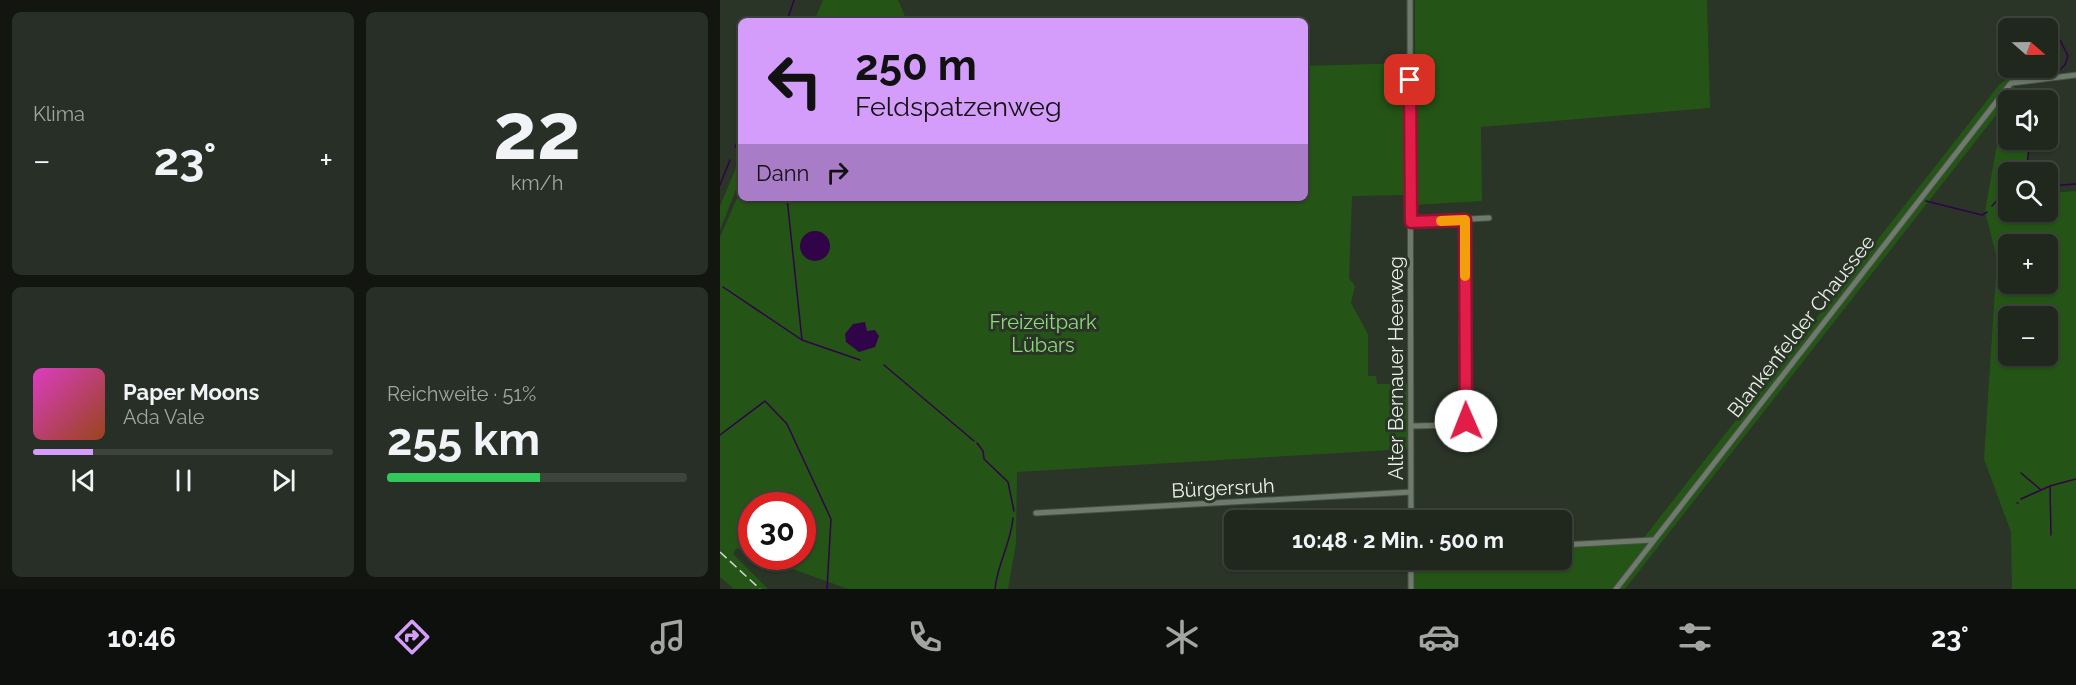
<!DOCTYPE html>
<html lang="de">
<meta charset="utf-8">
<style>
:root{--surface:#20271d;--page:#282f26;--text:#f1f3f6;--muted:#a2a5a4;--line:#3d443b;--accent:#d49cfb}
body{margin:0;font-family:Raleway,sans-serif;background:var(--page);color:var(--text);height:100vh;display:flex;flex-direction:column;font-size:22px;white-space:nowrap}
*{box-sizing:border-box;margin:0}
p{font-size:20px;color:var(--muted)}
.icon{flex:none;width:33px;height:33px;fill:none;stroke:currentColor;stroke-width:2;stroke-linecap:round;stroke-linejoin:round}
.map{position:relative;flex:1;overflow:hidden}
.drawer{display:flex;flex-direction:column;gap:12px;padding:12px;background:#121510;width:720px}
.drawer>*{flex:none}
.hud{position:absolute;left:18px;top:18px;width:570px;height:183px;border-radius:9px;box-shadow:0 2px 4px #0004,0 0 0 2px var(--line);background:#d49cfb;color:#111;overflow:hidden}
.needle{width:39px;rotate:110deg}
.buttons{position:absolute;left:1278px;top:18px;display:grid;gap:12px}
.buttons a{display:grid;place-items:center;width:60px;height:60px;border-radius:9px;background:var(--surface);box-shadow:0 2px 4px #0004,0 0 0 2px var(--line);font-size:30px}
.speed{position:absolute;left:18px;top:492px;display:flex;gap:12px;font-size:30px;font-weight:700;text-align:center}
.speed>*{display:grid;place-content:center;width:78px;height:78px;border-radius:50%;background:var(--surface);box-shadow:0 2px 4px #0004,0 0 0 2px var(--line);line-height:1}
.speed .limit{border:9px solid #d22;background:#fff;color:#111}
.pin{position:absolute;display:grid;place-items:center;width:51px;height:51px;color:#fff;margin:-26px;border-radius:12px;box-shadow:0 3px 9px #0006}
.me{position:absolute;width:66px;margin:-33px;rotate:359deg;stroke-linejoin:round;filter:drop-shadow(0 0 4px #0008)}
.turn{display:flex;align-items:center;gap:21px;height:126px;padding:0 18px;font-size:27px}
.turn .icon{width:78px;height:78px;stroke-width:2.5}
.turn b{display:block;font-size:42px;line-height:51px}
.then{display:flex;align-items:center;height:57px;padding:0 18px;background:#0003;gap:12px;font-size:22px}
.big{font-size:45px;font-weight:700;line-height:1.1}
.drawer .card{flex:1;display:flex;flex-direction:column;justify-content:center;gap:9px;min-width:0;padding:0 21px;border-radius:9px;background:var(--page)}
.drawer .dial{align-items:center;gap:0}
.dial b{font-size:78px;line-height:1}
.song{display:flex;align-items:center;gap:18px}
.cover{width:72px;height:72px;border-radius:9px;background:linear-gradient(135deg,hsl(310 70% 55%),hsl(20 70% 35%))}
.played{height:6px;border-radius:3px;background:linear-gradient(90deg,var(--accent) 20%,var(--line) 20%)}
.keys{display:flex;justify-content:space-around;direction:ltr}
.heat{display:flex;justify-content:space-between;align-items:center;font-size:33px;direction:ltr}
.charge{height:9px;border-radius:4px;background:linear-gradient(90deg,#34c759 51%,var(--line) 0)}
.drawer .tiles{flex:1;display:grid;gap:12px;grid-template-columns:repeat(2,1fr)}
.trip{position:absolute;left:504px;top:510px;width:348px;height:60px;border-radius:9px;background:var(--surface);box-shadow:0 2px 4px #0004,0 0 0 2px var(--line);font-weight:700;line-height:60px;text-align:center}
.tab-bar{display:flex;height:96px;justify-content:space-around;align-items:center;background:#0d100c;color:var(--muted)}
.tab-bar .icon{width:42px;height:42px}
.tab-bar .current{color:var(--accent)}
.tab-bar b{font-size:27px;color:var(--text)}
main{display:flex;flex:1;min-height:0}
.map>svg:first-child{display:block}
</style>
<main>
<section class="drawer">
<div class="tiles">
<div class="card"><p>Klima</p>
<div class="heat"><a>−</a><b class="big">23°</b><a>+</a></div>
</div>
<div class="card dial"><b>22</b><p>km/h</p></div>
<div class="card">
<div class="song"><i class="cover"></i><div><b>Paper Moons</b><p>Ada Vale</p></div></div>
<div class="played"></div>
<div class="keys"><svg class="icon" aria-label="previous" viewBox="0 0 24 24"><path d="M18 5L8 12l10 7zM5 5v14"/></svg><svg class="icon" aria-label="pause" viewBox="0 0 24 24"><path d="M8 5v14M16 5v14"/></svg><svg class="icon" aria-label="next" viewBox="0 0 24 24"><path d="M6 5l10 7-10 7zM19 5v14"/></svg></div>
</div>
<div class="card"><p>Reichweite · 51%</p><b class="big">255 km</b><div class="charge"></div></div>
</div>
</section>
<div class="map">
<svg width="1356" height="589" viewBox="0 0 1356 589">
<rect width="100%" height="100%" fill="#2a3427"/>
<path fill="#245516" fill-rule="evenodd" d="M 103,0 L 178,0 L 187,21 L 94,21 Z
M 695,0 L 987,0 L 990,108 L 761,127 L 762,201 L 695,205 Z
M 688,63 L 687,195 L 632,196 L 629,278 L 635,286 L 631,303 L 648,334 L 648,376 L 656,376 L 657,384 L 687,384 L 688,449 L 297,472 L 296,543 L 288,589 L 128,589 L 39,557 L 82,556 L 82,506 L 32,506 L 31,554 L 16,548 L 13,554 L 48,589 L 14,589 L 0,577 L 0,237 L 21,189 L 21,198 L 585,198 L 585,66 Z
M 1288,78 L 1304,100 L 1288,100 L 1288,140 L 1309,140 L 1307,172 L 1288,172 L 1288,212 L 1328,212 L 1328,193 L 1356,191 L 1356,589 L 1292,589 L 1291,532 L 1264,459 L 1277,259 L 1265,211 L 1284,105 L 905,589 L 694,589 L 695,560 L 842,560 L 842,544 L 922,540 L 1279,85 ZM 1288,244 L 1328,244 L 1328,284 L 1288,284 ZM 1288,316 L 1328,316 L 1328,356 L 1288,356 Z
M 18,163 L 21,164 L 21,177 L 0,230 L 0,206 Z"/>
<path fill="#310348" d="M80 246a15 15 0 1 1 30 0a15 15 0 1 1-30 0Z
M 145,322 L 147,331 L 155,330 L 159,336 L 155,347 L 139,352 L 126,342 L 125,334 L 133,324 Z"/>
<g fill="none" stroke-linecap="round" stroke-linejoin="round">
<path stroke="#310348" stroke-width="1.5" d="M 67,21 L 74,0
M 1336,73 L 1345,65 L 1348,56 L 1340,40
M 15,147 L 21,133
M 1306,172 L 1310,140
M 0,185 L 10,160
M 1328,186 L 1356,184
M 1286,191 L 1288,190
M 67,198 L 82,340
M 1206,201 L 1262,215 L 1267,212
M 1272,206 L 1281,196
M 3,287 L 82,340 L 140,360
M 164,365 L 254,441
M 0,435 L 45,401 L 67,424 L 111,519 L 107,589
M 257,443 L 263,451 L 264,459 L 288,482 L 294,511
M 1301,473 L 1321,490
M 1330,486 L 1331,535
M 1301,499 L 1330,486 L 1356,479
M 1297,503 L 1298,503
M 275,589 C 277,565 291,543 293,518"/>
<g stroke="#454f43" stroke-width="7">
<path id="minor" d="M 690,0 L 691,520
M 691,222 L 769,218
M 692,426 L 741,425 L 746,421 L 745,220
M 316,513 L 691,492
M 842,545 L 932,540
M 691,589 L 691,560
M 896,589 L 1291,83 L 1356,75"/>
</g>
<use href="#minor" stroke="#6e7a6b" stroke-width="5"/>
<path stroke="#d1d8cf" stroke-width="1.5" stroke-dasharray="9 4.5" stroke-linecap="butt" d="M 0,552 L 40,589"/>
</g>
<g fill="none" stroke-linecap="round" stroke-linejoin="round">
<g stroke="#92132f" stroke-width="15">
<path id="route" d="M 690,80 L 691,222 L 745,220 L 746,421"/>
</g>
<use href="#route" stroke="#e11d48" stroke-width="10"/>
<path stroke="#f59e0b" stroke-width="10" d="M 721,221 L 745,220 L 745,276"/>
</g>
<g text-anchor="middle" stroke-width="6" stroke-linejoin="round" paint-order="stroke">
<g font-size="20" fill="#8fda7c" stroke="#2a3427">
<text x="323" y="329">Freizeitpark<tspan x="323" dy="23">Lübars</tspan></text>
</g>
<g font-size="20" fill="#e8efe6" stroke="#2a3427">
<text transform="translate(1081 326) rotate(-52)" y="7">Blankenfelder Chaussee</text>
<text transform="translate(676 368) rotate(-90)" y="7">Alter Bernauer Heerweg</text>
<text transform="translate(503 488) rotate(-3)" y="7">Bürgersruh</text>
</g>
</g>
</svg>
<div class="buttons">
<a><svg class="needle" viewBox="-14 -14 28 28"><path d="M0-13l5 13h-10z" fill="#e53935"/><path d="M0 13l5-13h-10z" fill="#a2a5a4"/></svg></a>
<a><svg class="icon" aria-label="sound" viewBox="0 0 24 24"><path d="M4 9h4l5-4v14l-5-4H4zM17 9q2 3 0 6"/></svg></a>
<a><svg class="icon" aria-label="search" viewBox="0 0 24 24"><circle cx="10" cy="10" r="6"/><path d="M15 15l6 6"/></svg></a>
<a>+</a>
<a>−</a>
</div>
<div class="speed"><div class="limit">30</div></div>
<div class="pin" style="left:690px;top:80px;background:#d93025"><svg class="icon" aria-label="arrive" viewBox="0 0 24 24"><path d="M6 21V4h12l-3 4 3 4H6"/></svg></div>
<svg class="me" style="left:746px;top:421px" viewBox="-20 -20 40 40"><circle r="19" fill="#fff"/><path d="M0-13L10 11 0 6-10 11z" fill="#e11d48"/></svg>
<div class="trip">10:48 · 2 Min. · 500 m</div>
<div class="hud">
<div class="turn"><svg class="icon" aria-label="left" viewBox="0 0 24 24"><path d="M17 20v-9H6M10 6l-5 5 5 5"/></svg><div><b>250 m</b>Feldspatzenweg</div></div>
<div class="then">Dann<svg class="icon" aria-label="right" viewBox="0 0 24 24"><path d="M7 20v-9h11M14 6l5 5-5 5"/></svg></div>
</div>
</div>
</main>
<nav class="tab-bar">
<b>10:46</b>
<svg class="icon current" aria-label="directions" viewBox="0 0 24 24"><path d="M12 3l9 9-9 9-9-9zM9 14v-3h6M13 9l2 2-2 2"/></svg>
<svg class="icon" aria-label="music" viewBox="0 0 24 24"><path d="M9 18V5l10-2v13"/><circle cx="6" cy="18" r="3"/><circle cx="16" cy="16" r="3"/></svg>
<svg class="icon" aria-label="phone" viewBox="0 0 24 24"><path d="M5 4h4l2 5-3 2q2 4 5 5l2-3 5 2v4C11 20 4 13 5 4z"/></svg>
<svg class="icon" aria-label="climate" viewBox="0 0 24 24"><path d="M12 3v18M4 7l16 10M4 17L20 7"/></svg>
<svg class="icon" aria-label="car" viewBox="0 0 24 24"><path d="M5 17H2v-5l4-1 3-4h7l3 4 3 1v5h-3M9 17h6M6 11h13"/><circle cx="7" cy="17" r="2"/><circle cx="17" cy="17" r="2"/></svg>
<svg class="icon" aria-label="filters" viewBox="0 0 24 24"><path d="M4 7h16M4 17h16"/><circle cx="9" cy="7" r="2"/><circle cx="15" cy="17" r="2"/></svg>
<b>23°</b>
</nav>
